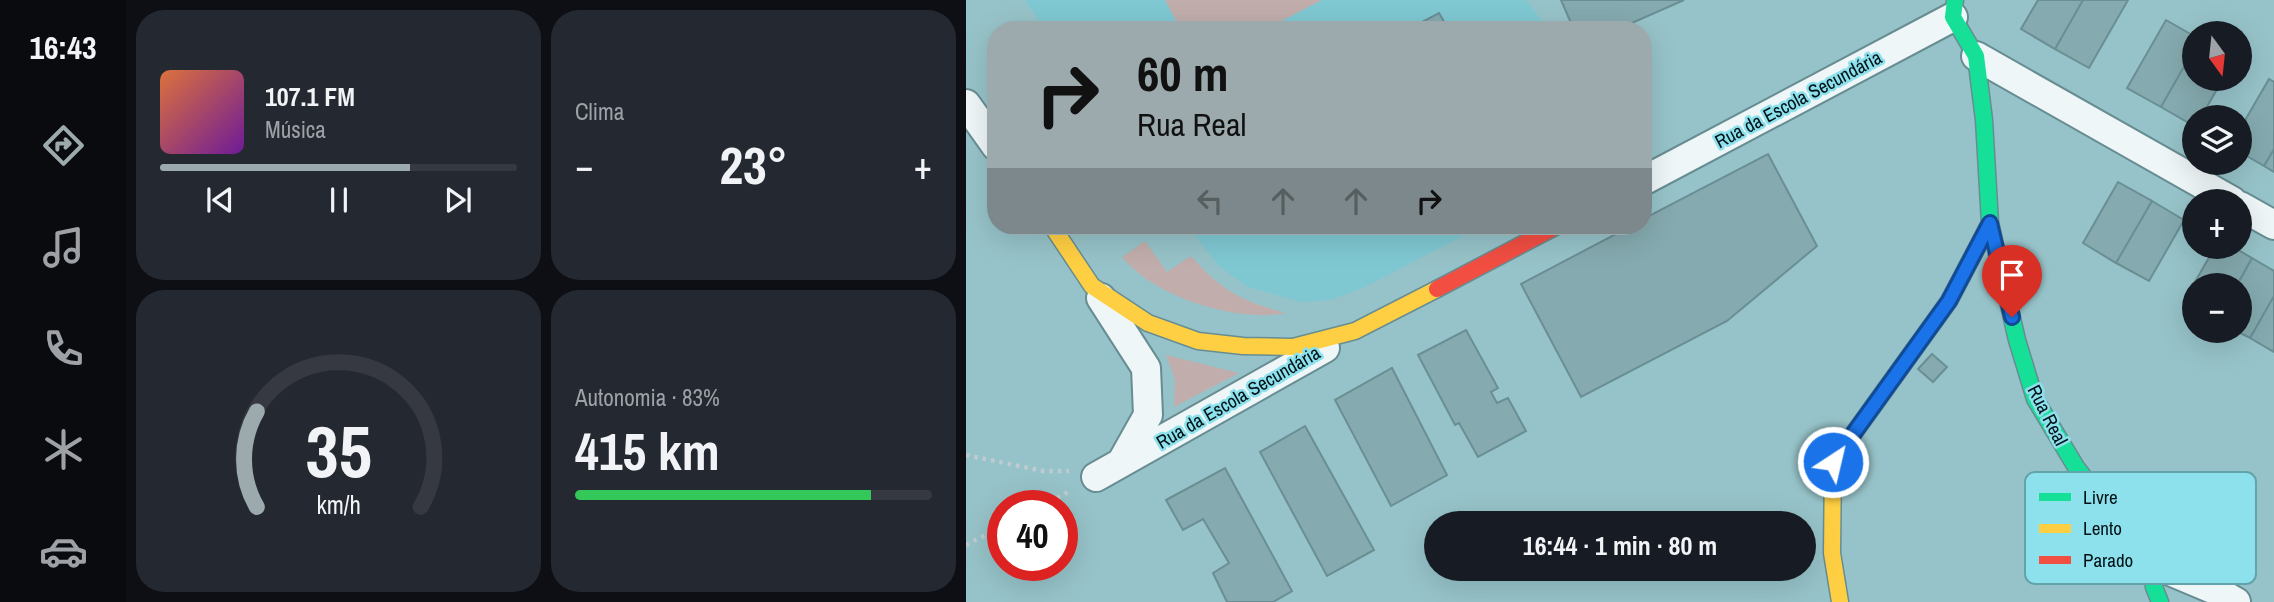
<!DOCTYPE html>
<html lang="pt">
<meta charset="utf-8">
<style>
:root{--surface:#171b24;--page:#242831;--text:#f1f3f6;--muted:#9ea1a6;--line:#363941;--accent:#9caaae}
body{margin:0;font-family:"Archivo Narrow",sans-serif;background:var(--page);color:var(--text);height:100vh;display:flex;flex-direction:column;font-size:26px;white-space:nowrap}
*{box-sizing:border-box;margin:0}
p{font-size:23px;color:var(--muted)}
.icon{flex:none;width:38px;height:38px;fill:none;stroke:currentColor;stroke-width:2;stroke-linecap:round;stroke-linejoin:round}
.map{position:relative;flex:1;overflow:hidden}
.details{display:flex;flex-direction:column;gap:10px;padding:10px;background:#0d0f14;width:840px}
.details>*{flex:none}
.hud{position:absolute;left:21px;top:21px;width:665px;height:214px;border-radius:28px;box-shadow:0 7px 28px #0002;background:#9caaae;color:#111;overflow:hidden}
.needle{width:46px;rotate:165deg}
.fabs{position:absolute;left:1216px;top:21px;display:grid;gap:14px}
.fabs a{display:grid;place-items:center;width:70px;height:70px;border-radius:50%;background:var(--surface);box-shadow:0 7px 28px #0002;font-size:35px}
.speed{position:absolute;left:21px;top:490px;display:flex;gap:14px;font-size:35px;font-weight:700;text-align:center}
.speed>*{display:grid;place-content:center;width:91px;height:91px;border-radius:50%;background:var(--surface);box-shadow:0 7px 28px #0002;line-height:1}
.speed .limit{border:10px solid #d22;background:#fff;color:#111}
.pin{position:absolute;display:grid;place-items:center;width:60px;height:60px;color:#fff;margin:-72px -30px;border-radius:50% 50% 50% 0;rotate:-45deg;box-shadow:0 0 7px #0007}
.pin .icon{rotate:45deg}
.me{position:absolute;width:77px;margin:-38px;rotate:35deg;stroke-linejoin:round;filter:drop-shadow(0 0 5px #0008)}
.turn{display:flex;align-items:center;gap:24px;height:147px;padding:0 35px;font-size:32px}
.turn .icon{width:91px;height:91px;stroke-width:2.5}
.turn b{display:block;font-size:49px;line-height:60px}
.lanes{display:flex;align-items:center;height:66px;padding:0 35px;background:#0003;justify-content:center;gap:35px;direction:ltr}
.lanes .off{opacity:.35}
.big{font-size:52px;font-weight:700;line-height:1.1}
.details .widget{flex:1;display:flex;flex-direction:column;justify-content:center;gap:10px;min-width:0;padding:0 24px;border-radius:28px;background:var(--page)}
.details .dial{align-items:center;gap:0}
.dial svg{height:182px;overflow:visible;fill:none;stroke:var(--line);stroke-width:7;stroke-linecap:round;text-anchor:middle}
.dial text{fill:var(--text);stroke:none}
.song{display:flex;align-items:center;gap:21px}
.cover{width:84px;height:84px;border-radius:10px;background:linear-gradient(135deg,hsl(20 70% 55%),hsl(280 70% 35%))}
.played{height:7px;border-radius:4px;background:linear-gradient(90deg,var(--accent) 70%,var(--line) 70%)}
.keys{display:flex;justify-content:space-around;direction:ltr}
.heat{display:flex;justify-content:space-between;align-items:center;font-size:38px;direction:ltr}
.charge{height:10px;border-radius:5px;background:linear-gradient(90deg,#34c759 83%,var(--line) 0)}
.details .tiles{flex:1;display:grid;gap:10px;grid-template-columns:repeat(2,1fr)}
.trip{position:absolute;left:458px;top:511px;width:392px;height:70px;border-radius:35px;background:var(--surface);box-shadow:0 7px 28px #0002;font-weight:700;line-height:70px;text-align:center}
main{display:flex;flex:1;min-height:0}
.tabs{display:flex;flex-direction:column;width:126px;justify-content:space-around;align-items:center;background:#090b0e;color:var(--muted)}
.tabs .icon{width:49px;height:49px}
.tabs .active{color:var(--accent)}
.tabs b{font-size:32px;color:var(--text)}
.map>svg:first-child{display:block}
</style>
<main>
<nav class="tabs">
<b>16:43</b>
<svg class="icon active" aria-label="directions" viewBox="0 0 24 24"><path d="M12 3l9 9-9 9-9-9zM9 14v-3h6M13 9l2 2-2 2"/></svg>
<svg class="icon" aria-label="music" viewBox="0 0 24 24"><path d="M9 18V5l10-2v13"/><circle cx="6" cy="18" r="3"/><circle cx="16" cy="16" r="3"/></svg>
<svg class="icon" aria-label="phone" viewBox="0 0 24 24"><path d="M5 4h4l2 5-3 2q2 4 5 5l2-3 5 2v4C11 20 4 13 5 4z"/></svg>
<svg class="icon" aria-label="climate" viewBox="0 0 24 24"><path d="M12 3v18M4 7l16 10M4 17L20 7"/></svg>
<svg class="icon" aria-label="car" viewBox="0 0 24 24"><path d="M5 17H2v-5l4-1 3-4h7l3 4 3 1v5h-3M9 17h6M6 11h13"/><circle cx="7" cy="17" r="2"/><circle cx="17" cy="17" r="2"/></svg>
</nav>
<section class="details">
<div class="tiles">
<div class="widget">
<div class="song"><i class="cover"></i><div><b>107.1 FM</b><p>Música</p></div></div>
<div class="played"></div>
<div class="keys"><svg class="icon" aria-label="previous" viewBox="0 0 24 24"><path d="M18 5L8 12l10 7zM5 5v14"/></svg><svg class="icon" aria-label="pause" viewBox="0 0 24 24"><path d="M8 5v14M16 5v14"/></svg><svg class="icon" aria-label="next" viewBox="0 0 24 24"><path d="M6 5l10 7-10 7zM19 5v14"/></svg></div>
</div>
<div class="widget"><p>Clima</p>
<div class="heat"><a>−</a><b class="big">23°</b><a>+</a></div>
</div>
<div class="widget dial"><svg viewBox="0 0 100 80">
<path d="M14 69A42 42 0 1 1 86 69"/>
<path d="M14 69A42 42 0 0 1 14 27" stroke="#9caaae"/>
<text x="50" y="56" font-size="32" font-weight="700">35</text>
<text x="50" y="72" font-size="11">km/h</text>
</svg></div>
<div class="widget"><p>Autonomia · 83%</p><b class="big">415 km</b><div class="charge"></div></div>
</div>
</section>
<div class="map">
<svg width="1308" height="602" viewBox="0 0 1308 602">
<rect width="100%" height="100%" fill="#96c3c9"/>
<path fill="#7fc8d2" d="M 59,0 L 560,0 L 583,30 L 80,30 Z
M 222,226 L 516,226 L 395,289 L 364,300 L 335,302 L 282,287 L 261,272 L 251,264 Z"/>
<path fill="#c1aeac" d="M 199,0 L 356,0 L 298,30 L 215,30 Z
M 179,241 L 201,272 L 225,256 C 256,291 275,301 320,313 C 271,323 188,297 156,257 Z
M 200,355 L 273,373 L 208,407 L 209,380 Z"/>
<path fill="#85aaaf" stroke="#698f94" stroke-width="2" d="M 595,0 L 718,0 L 650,30 L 608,30 Z
M 1072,0 L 1117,0 L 1089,49 L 1055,29 Z
M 1117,0 L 1162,0 L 1123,68 L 1089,49 Z
M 473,13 L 483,30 L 441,30 Z
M 1200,20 L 1228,36 L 1228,49 L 1195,107 L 1161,88 Z
M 1228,49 L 1228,79 L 1257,79 L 1235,117 L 1228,117 L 1228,126 L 1195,107 Z
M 1303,79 L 1308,82 L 1308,149 L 1298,166 L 1274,152 L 1274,129 Z
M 1308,149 L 1308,172 L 1298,166 Z
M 802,154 L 851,246 L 761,321 L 615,397 L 555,284 L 665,226 L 677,226 L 677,219 Z
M 1152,182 L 1186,201 L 1150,263 L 1117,243 Z
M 1186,201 L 1218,220 L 1183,281 L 1150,263 Z
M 1249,247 L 1267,247 L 1286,258 L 1271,285 L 1228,285 L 1228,307 L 1218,301 Z
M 1286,258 L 1308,271 L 1308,296 L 1284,338 L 1270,331 L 1274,331 L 1274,285 L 1271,285 Z
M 1308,296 L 1308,352 L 1284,338 Z
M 500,330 L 532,388 L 525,392 L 531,403 L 542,398 L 560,431 L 512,457 L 493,423 L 489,425 L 452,355 Z
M 966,354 L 981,367 L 967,382 L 952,369 Z
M 426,368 L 481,475 L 425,506 L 369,400 Z
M 339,426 L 408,550 L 361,576 L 294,452 Z
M 259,468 L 326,591 L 307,602 L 261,602 L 247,573 L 263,563 L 237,519 L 217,530 L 200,500 Z"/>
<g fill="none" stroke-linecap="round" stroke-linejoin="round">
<g stroke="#678d92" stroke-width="32">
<path id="street" d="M 1010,56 L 1266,201
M 0,104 L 30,146
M 677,181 L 987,17
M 1274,206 L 1308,225
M 135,298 L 180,368 L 182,415 L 155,463
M 130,477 L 359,348
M 1185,563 L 1249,590 L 1270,602"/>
</g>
<g stroke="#678d92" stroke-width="19">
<path id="fast" d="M 989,0 L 987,17 L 1010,56 L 1018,120 L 1024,223 L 1051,340 L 1069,399 L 1110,467 L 1185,563 L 1188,587 L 1194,602"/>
</g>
<g stroke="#678d92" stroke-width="19">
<path id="slow" d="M 86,226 L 126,286 L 182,323 L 232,341 L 277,346 L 327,347 L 389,331 L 471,289
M 874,602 L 866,553 L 867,462 L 983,301 L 1024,223"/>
</g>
<g stroke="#678d92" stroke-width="19">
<path id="jam" d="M 471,289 L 591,226"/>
</g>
<path stroke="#becccf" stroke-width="4.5" stroke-dasharray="3.5 5" stroke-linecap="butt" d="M 0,455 L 77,471 L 103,471
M 76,506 L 106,490
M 0,545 L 37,526"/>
<use href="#street" stroke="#eff6f7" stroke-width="28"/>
<use href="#fast" stroke="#16e098" stroke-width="16"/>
<use href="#slow" stroke="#ffcf43" stroke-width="16"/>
<use href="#jam" stroke="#f24e42" stroke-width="16"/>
</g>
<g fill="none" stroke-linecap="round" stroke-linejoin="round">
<g stroke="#114b97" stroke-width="18">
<path id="route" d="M 867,462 L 983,301 L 1024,223 L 1046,317"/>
</g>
<use href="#route" stroke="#1a73e8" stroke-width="12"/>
</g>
<g text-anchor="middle" stroke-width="5" stroke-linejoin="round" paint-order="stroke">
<g font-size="19" fill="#001216" stroke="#8de1ed">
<text transform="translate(832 99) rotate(-28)" y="7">Rua da Escola Secundária</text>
<text transform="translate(272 397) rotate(-30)" y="7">Rua da Escola Secundária</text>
<text transform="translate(1082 415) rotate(63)" y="7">Rua Real</text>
</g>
</g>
<rect x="1059" y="472" width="231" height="112" rx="10" fill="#8de1ed" stroke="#63a3ac" stroke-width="2"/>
<rect x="1073" y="493" width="32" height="8" fill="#16e098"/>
<rect x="1073" y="524" width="32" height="9" fill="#ffcf43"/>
<rect x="1073" y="556" width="32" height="8" fill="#f24e42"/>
<g font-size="19" fill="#001216">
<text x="1117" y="504">Livre</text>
<text x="1117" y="535">Lento</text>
<text x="1117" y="567">Parado</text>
</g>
</svg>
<div class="fabs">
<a><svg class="needle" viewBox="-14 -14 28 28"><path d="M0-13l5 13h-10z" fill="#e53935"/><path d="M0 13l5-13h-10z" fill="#9ea1a6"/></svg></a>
<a><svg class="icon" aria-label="layers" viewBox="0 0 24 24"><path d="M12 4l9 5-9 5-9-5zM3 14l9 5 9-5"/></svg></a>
<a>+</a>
<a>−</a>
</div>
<div class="speed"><div class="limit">40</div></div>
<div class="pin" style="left:1046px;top:317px;background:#d93025"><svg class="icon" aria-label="arrive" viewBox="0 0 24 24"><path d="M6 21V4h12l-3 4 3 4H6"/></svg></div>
<svg class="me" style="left:867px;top:462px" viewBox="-20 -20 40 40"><circle r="17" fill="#1a73e8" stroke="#fff" stroke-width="3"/><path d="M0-11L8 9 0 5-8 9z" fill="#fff"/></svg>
<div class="trip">16:44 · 1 min · 80 m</div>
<div class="hud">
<div class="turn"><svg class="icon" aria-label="right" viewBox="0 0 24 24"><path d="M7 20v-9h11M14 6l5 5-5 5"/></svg><div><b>60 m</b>Rua Real</div></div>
<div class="lanes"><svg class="icon off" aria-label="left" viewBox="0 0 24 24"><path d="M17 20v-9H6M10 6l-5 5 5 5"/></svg><svg class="icon off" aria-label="ahead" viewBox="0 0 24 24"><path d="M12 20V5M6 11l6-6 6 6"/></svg><svg class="icon off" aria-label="ahead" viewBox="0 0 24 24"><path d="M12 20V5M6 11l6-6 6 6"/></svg><svg class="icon" aria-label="right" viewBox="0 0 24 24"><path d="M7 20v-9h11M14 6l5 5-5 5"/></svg></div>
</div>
</div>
</main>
